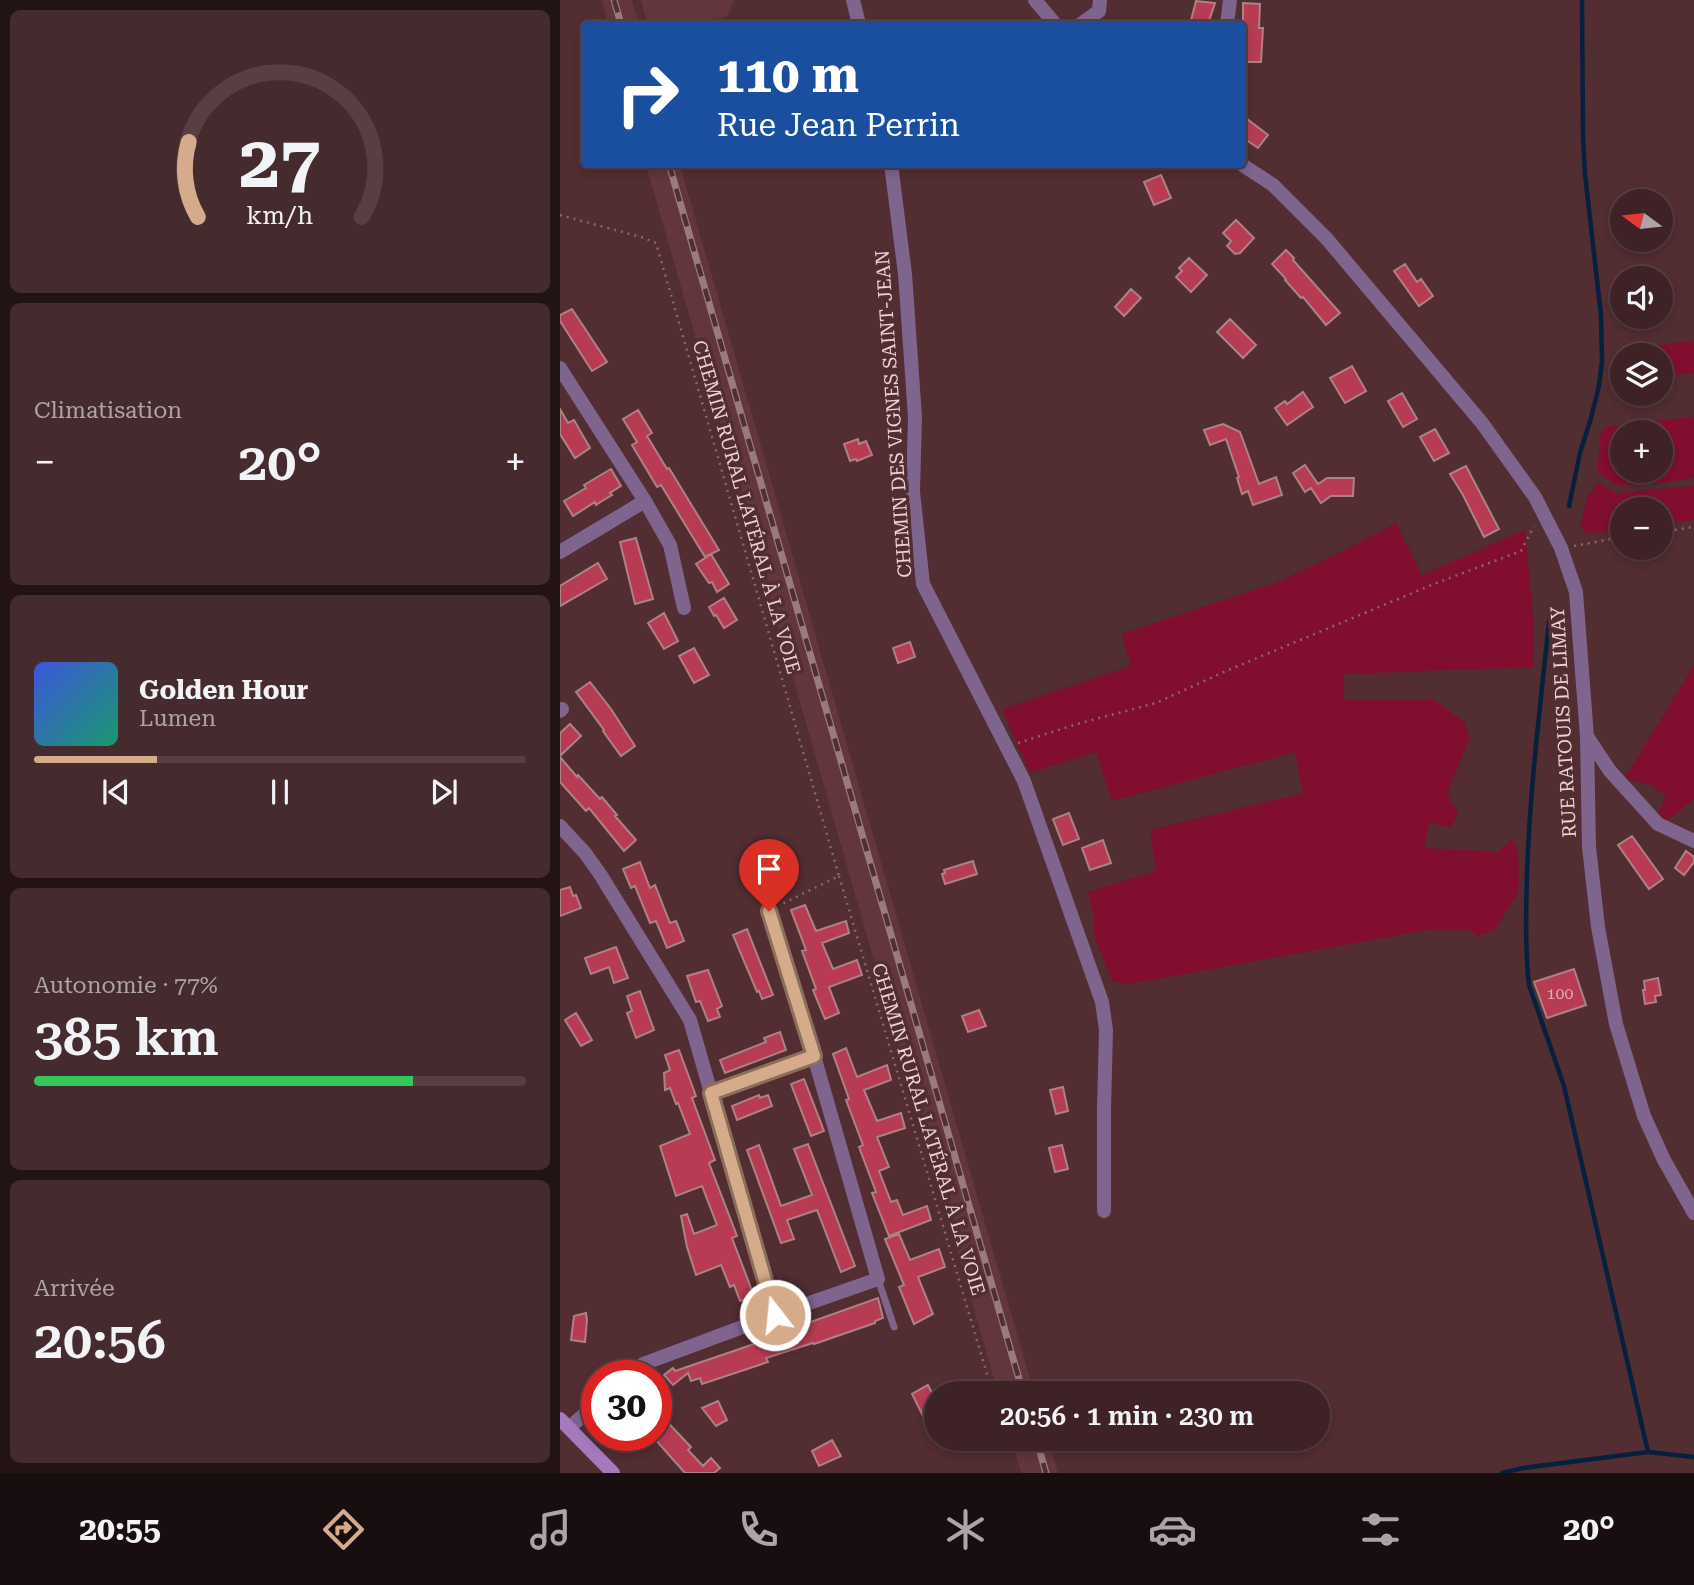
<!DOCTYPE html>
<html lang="fr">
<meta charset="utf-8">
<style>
:root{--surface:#3e2226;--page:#452a2e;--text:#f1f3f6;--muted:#ada4a7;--line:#573f43;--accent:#d6ab8b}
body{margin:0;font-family:"Roboto Serif",serif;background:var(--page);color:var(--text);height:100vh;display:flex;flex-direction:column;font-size:26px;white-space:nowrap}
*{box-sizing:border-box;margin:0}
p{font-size:23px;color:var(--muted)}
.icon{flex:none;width:38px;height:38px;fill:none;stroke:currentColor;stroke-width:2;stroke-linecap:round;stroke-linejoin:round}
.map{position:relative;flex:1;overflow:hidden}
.drawer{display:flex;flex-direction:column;gap:10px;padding:10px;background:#221315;width:560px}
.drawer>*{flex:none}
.hud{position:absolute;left:21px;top:21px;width:665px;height:147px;border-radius:7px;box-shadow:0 4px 10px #0003,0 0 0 2px var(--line);background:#1a4fa0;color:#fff;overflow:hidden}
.needle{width:46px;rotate:285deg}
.fabs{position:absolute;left:1050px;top:189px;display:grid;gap:14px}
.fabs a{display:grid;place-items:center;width:63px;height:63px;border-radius:50%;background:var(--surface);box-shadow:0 4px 10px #0003,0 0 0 2px var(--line);font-size:35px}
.speed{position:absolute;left:21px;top:1360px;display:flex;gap:14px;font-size:35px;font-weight:700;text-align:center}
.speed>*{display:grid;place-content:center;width:91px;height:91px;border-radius:50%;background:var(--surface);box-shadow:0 4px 10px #0003,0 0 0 2px var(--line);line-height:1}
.speed .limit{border:10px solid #d22;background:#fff;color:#111}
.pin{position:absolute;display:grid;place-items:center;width:60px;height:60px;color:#fff;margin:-72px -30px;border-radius:50% 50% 50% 0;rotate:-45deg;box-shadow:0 0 7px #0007}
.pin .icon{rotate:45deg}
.me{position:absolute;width:77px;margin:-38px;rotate:344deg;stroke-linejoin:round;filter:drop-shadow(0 0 5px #0008)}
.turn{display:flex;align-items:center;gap:24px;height:147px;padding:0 21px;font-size:32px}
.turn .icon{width:91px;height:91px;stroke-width:2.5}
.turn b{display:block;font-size:49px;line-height:60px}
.big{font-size:52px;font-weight:600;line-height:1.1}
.drawer .card{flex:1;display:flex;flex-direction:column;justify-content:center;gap:10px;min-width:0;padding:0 24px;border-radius:10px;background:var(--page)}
.drawer .dial{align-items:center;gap:0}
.dial svg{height:182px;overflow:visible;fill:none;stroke:var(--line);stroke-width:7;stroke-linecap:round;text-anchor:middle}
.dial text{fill:var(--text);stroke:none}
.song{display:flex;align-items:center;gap:21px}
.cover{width:84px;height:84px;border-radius:10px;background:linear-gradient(135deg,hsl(230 70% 55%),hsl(160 70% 35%))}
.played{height:7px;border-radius:4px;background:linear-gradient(90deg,var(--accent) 25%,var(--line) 25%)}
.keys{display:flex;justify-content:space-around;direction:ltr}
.heat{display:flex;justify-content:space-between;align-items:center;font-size:38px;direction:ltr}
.charge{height:10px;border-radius:5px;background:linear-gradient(90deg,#34c759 77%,var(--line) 0)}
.trip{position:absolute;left:364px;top:1381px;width:406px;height:70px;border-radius:35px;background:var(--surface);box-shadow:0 4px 10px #0003,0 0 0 2px var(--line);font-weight:600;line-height:70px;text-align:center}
.tabs{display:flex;height:112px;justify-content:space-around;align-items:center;background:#190e0f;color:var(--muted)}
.tabs .icon{width:49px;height:49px}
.tabs .selected{color:var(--accent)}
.tabs b{font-size:32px;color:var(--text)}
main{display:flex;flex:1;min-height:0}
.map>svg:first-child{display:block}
</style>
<main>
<section class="drawer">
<div class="card dial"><svg viewBox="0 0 100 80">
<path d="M14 69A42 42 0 1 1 86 69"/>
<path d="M14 69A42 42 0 0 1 10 36" stroke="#d6ab8b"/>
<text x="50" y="56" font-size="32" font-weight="700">27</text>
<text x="50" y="72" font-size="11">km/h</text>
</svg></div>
<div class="card"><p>Climatisation</p>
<div class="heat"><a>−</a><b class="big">20°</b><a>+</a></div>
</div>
<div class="card">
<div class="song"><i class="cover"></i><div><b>Golden Hour</b><p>Lumen</p></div></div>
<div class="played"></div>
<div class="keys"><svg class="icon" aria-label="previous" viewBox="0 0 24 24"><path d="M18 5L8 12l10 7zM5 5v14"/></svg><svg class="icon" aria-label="pause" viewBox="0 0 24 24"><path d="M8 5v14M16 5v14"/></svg><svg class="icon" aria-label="next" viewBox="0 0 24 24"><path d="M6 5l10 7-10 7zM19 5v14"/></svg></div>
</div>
<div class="card"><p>Autonomie · 77%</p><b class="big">385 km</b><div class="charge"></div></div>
<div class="card"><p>Arrivée</p><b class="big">20:56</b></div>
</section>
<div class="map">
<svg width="1134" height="1473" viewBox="0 0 1134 1473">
<rect width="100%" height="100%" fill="#522d32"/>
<path fill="#62363b" d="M 42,0 L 72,0 L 79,24 L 48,24 Z
M 81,0 L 174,0 L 168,16 L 132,24 L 87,24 Z
M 86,165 L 120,165 L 474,1393 L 438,1393 Z
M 451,1439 L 488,1439 L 498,1473 L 461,1473 Z"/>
<path fill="#810e2e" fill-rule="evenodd" d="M 1134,341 L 1134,373 L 1101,377 L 1101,355 L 1077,355 L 1078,347 Z
M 1134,417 L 1134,478 L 1093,484 L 1056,485 L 1037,472 L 1041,432 L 1048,426 ZM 1101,432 L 1101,471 L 1062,471 L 1062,432 Z
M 1037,482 L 1056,493 L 1134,486 L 1134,520 L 1101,524 L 1101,509 L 1062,509 L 1062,529 L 1027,534 L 1020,526 L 1027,498 Z
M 836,523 L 862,575 L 965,530 L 974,627 L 974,667 L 784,674 L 783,700 L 875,700 L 904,722 L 910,737 L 887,794 L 899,814 L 890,828 L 870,822 L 864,848 L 938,852 L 951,839 L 958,850 L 959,871 L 958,892 L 935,930 L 917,936 L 910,929 L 872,929 L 569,984 L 553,982 L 534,936 L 534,918 L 528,892 L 596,871 L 590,830 L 743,793 L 735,752 L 552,801 L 536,752 L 470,773 L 442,709 L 571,666 L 562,634 L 713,584 L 777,554 Z
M 1134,665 L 1134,799 L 1108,820 L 1097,815 L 1106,796 L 1092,786 L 1065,778 Z"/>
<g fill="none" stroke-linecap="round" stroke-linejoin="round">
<path stroke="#06203d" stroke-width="4.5" d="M 1009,506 L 1020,453 L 1031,418 L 1039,386 L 1042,361 L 1041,315 L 1025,174 L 1023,137 L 1022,0
M 990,613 C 981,699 970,786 967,873 C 966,911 965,948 969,985 L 1004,1086 L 1088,1452
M 942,1473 L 963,1468 L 1088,1452 L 1134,1457"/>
</g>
<path fill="#b73c53" stroke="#ad8185" stroke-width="2" d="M 636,1 L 655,3 L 648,24 L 630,24 Z
M 683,3 L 700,4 L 699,28 L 703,28 L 701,62 L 684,62 L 686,35 L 683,34 Z
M 682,115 L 708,135 L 698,148 L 682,137 Z
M 601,175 L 611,198 L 594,205 L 584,182 Z
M 676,220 L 694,238 L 680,253 L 675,254 L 667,246 L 671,241 L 663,233 Z
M 726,250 L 734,258 L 733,260 L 780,313 L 766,325 L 743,297 L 741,298 L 725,280 L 726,279 L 712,264 Z
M 629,258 L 647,275 L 631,292 L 616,277 L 622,271 L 619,268 Z
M 845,264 L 857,282 L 861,279 L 873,296 L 859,306 L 834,271 Z
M 571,289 L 581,298 L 564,316 L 555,307 Z
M 12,309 L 47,362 L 32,371 L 0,321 L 0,315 Z
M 670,319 L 696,345 L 683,358 L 657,332 Z
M 792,366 L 806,391 L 785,403 L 770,378 Z
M 743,392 L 753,407 L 727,425 L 715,408 L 725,401 L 727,404 Z
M 842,393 L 857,419 L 843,427 L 828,401 Z
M 0,409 L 8,423 L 14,420 L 30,448 L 15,458 L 0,434 Z
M 78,410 L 92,433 L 87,436 L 107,469 L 109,468 L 159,550 L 145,557 L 101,485 L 97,487 L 72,445 L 77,442 L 63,419 Z
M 663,424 L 680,432 L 699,484 L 716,477 L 722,495 L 693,505 L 688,491 L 682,494 L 677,478 L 679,477 L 666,439 L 650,445 L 644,430 Z
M 875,429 L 889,453 L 874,461 L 860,437 Z
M 298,439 L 299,444 L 306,441 L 312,455 L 297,461 L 296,459 L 290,461 L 284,444 Z
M 745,465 L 758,484 L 767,478 L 794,478 L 793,496 L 771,496 L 761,503 L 751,488 L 745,492 L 733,473 Z
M 906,466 L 939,529 L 924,537 L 903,495 L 890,474 Z
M 51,469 L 61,486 L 50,493 L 52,495 L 42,501 L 36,505 L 35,502 L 13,516 L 4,501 L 26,488 L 24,485 Z
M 76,538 L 93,599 L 75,604 L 60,542 Z
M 151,554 L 169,584 L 157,592 L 152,582 L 149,583 L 136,564 Z
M 38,563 L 47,579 L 0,606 L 0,586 Z
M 164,598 L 177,620 L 164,628 L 156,615 L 154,616 L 149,607 Z
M 104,613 L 118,641 L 104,649 L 88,623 Z
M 350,642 L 355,657 L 338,663 L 333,648 Z
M 134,648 L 149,675 L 134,683 L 119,656 Z
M 30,682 L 51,709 L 75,746 L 61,756 L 43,731 L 44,730 L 16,692 Z
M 10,724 L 21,736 L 0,756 L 0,733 Z
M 0,757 L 17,777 L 18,775 L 40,799 L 42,797 L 57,815 L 55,816 L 76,840 L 64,851 L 29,808 L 26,811 L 0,782 Z
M 509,813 L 519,839 L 503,845 L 493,819 Z
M 1072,836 L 1103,879 L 1089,889 L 1058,845 Z
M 543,840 L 551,863 L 530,870 L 522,848 Z
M 1126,851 L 1134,857 L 1134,862 L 1124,875 L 1115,868 Z
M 413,861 L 417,874 L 385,884 L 382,874 L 385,873 L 384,870 Z
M 80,862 L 90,888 L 95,885 L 110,923 L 116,921 L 124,941 L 107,948 L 96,921 L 90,923 L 75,886 L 71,888 L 63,869 Z
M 10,887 L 13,896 L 16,895 L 21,908 L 0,916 L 0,890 Z
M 245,905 L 256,931 L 286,921 L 289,933 L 262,943 L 273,969 L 297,960 L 302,975 L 269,987 L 279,1013 L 265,1019 L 253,990 L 256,989 L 242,951 L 246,950 L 231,910 Z
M 187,929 L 213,995 L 202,999 L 199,991 L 197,992 L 173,935 Z
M 56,947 L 68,978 L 54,983 L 49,967 L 31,974 L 25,958 Z
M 1014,969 L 1026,1005 L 987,1018 L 974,982 Z
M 148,970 L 162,1006 L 157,1009 L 160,1017 L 148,1021 L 140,1001 L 136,1002 L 127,976 Z
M 1098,978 L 1101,995 L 1095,996 L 1096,1002 L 1085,1004 L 1083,990 L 1085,990 L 1084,981 Z
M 80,991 L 94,1030 L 76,1038 L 67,1013 L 72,1011 L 67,996 Z
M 419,1010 L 426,1026 L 408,1032 L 402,1016 Z
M 16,1013 L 32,1040 L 21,1046 L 5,1020 Z
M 220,1032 L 226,1050 L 165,1073 L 160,1060 L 206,1042 L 204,1038 Z
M 286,1048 L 297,1077 L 327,1065 L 331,1080 L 304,1090 L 317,1121 L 341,1113 L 345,1128 L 317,1137 L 329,1167 L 319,1171 L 331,1202 L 337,1200 L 343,1215 L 367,1206 L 371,1220 L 329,1236 L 312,1193 L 316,1192 L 299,1147 L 303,1145 L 286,1100 L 289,1099 L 273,1054 Z
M 119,1050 L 136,1096 L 132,1098 L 155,1160 L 149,1163 L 177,1236 L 172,1238 L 194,1296 L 180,1301 L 174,1285 L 170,1287 L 161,1265 L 136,1275 L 127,1247 L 121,1216 L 127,1214 L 134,1234 L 157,1225 L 142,1186 L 116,1196 L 100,1146 L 130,1134 L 118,1103 L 116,1104 L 110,1088 L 105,1090 L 104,1073 L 110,1070 L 105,1055 Z
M 244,1079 L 264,1131 L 251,1136 L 231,1084 Z
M 503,1087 L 508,1111 L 496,1114 L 490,1090 Z
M 199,1095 L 200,1098 L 208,1095 L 212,1106 L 177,1120 L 172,1106 Z
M 248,1144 L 295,1266 L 281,1272 L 257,1210 L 227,1220 L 234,1239 L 221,1243 L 187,1150 L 199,1145 L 221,1206 L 252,1195 L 234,1149 Z
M 502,1145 L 508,1169 L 495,1172 L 489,1148 Z
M 339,1234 L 350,1260 L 379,1249 L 385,1267 L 358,1277 L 373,1314 L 354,1324 L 339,1287 L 344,1285 L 325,1239 Z
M 318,1298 L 323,1318 L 315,1321 L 315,1323 L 254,1344 L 253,1343 L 206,1358 L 208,1362 L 142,1384 L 140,1378 L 131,1381 L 128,1373 L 113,1385 L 104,1375 L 113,1368 L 115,1371 L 200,1342 L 200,1340 Z
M 26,1313 L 27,1320 L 25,1342 L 11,1340 L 14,1316 Z
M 368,1385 L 376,1401 L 376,1418 L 368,1422 L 365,1415 L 363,1416 L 352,1394 Z
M 158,1401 L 167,1420 L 156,1426 L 142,1408 Z
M 96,1410 L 131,1447 L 128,1450 L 143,1466 L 151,1458 L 160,1468 L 154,1473 L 125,1473 L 93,1437 L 96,1435 Z
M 272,1440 L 281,1456 L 259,1466 L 252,1451 Z"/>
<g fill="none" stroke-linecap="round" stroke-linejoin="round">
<path stroke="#88676b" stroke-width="2.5" stroke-dasharray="2 5" stroke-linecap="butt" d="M 0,215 L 81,237 L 96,243 L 279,876 L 222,904
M 1101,532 L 1134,527
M 1014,546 L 1062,537
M 458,743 L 517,724 L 596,703 L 666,671 L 874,584 L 961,551 L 974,526
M 279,876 L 432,1391"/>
<path stroke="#7f648e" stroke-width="7" d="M 318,1279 L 334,1327"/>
<path stroke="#7f648e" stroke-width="14" d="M 293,0 L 299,24
M 475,0 L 495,24
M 521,24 L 539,11 L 540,0
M 667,24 L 670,0
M 331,164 L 345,274 L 355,417 L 353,492 L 363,584 L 464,781 L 542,1002 L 546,1030 L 544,1109 L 544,1211
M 681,164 L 713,185 L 767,239 L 922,423 L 975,497 L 1001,548 L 1016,592 L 1027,737 L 1029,847 L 1038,927 L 1056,1024 L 1084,1116 L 1104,1160 L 1134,1213
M 0,368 L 85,501 L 110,545 L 124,608
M 0,552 L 85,501
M 0,711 L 2,709
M 1028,738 L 1050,771 L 1098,824 L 1134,841
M 0,826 L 25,853 L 40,874 L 130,1020 L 215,1315
M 151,1093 L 254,1056
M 69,1376 L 83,1364 L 215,1315 L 318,1279 L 254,1056 L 210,910
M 9,1428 L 37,1403"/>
<path stroke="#a57abd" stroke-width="14" d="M 0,1419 L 53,1473"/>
<g stroke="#997a7e" stroke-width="7">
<path id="rail" d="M 54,0 L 61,24
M 109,164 L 463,1393
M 476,1438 L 486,1473"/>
</g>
<use href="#rail" stroke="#522d32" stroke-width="4.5" stroke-dasharray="13" stroke-linecap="butt"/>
</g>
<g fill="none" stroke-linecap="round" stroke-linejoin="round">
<g stroke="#8b6f5a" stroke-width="18">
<path id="route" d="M 209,911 L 254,1056 L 151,1093 L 215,1315"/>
</g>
<use href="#route" stroke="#d6ab8b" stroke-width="12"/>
</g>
<g text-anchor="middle" stroke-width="7" stroke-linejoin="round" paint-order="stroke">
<g font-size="16" fill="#deacb4">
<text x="1000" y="999">100</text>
</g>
<g font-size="19" fill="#ebd2d4" stroke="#522d32">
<text transform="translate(333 414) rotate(-94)" y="7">CHEMIN DES VIGNES SAINT-JEAN</text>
<text transform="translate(187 507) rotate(74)" y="7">CHEMIN RURAL LATÉRAL À LA VOIE</text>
<text transform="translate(1003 722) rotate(-93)" y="7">RUE RATOUIS DE LIMAY</text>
<text transform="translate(369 1129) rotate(73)" y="7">CHEMIN RURAL LATÉRAL À LA VOIE</text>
</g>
</g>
</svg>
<div class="fabs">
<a><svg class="needle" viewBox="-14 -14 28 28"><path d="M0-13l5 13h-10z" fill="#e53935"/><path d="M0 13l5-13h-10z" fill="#ada4a7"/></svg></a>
<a><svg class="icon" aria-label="sound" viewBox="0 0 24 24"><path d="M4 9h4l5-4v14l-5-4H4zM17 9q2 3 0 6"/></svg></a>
<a><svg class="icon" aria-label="layers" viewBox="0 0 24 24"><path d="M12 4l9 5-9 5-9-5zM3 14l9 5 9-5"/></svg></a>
<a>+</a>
<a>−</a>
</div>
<div class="speed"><div class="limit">30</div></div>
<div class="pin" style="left:209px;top:911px;background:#d93025"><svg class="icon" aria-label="arrive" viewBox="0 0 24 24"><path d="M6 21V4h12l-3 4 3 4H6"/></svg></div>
<svg class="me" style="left:215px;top:1315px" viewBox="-20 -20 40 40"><circle r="17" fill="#d6ab8b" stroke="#fff" stroke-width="3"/><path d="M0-11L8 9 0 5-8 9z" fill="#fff"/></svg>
<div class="trip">20:56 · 1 min · 230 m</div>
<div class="hud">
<div class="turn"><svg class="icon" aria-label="right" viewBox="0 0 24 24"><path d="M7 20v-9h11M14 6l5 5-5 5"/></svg><div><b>110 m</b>Rue Jean Perrin</div></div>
</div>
</div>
</main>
<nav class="tabs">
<b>20:55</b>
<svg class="icon selected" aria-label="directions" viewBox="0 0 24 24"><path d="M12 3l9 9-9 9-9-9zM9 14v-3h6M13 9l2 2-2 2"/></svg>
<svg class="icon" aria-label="music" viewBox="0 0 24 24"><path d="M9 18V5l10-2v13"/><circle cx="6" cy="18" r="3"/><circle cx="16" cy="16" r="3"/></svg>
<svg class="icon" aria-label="phone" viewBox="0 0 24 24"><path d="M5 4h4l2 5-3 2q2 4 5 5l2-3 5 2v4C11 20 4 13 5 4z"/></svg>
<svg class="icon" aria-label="climate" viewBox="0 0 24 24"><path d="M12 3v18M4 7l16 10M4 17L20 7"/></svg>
<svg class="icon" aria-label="car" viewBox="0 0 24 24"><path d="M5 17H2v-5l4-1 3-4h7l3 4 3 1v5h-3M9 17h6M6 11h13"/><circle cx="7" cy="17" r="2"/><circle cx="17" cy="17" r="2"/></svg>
<svg class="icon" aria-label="filters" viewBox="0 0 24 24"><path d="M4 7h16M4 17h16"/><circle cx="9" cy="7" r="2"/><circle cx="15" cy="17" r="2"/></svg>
<b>20°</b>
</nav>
